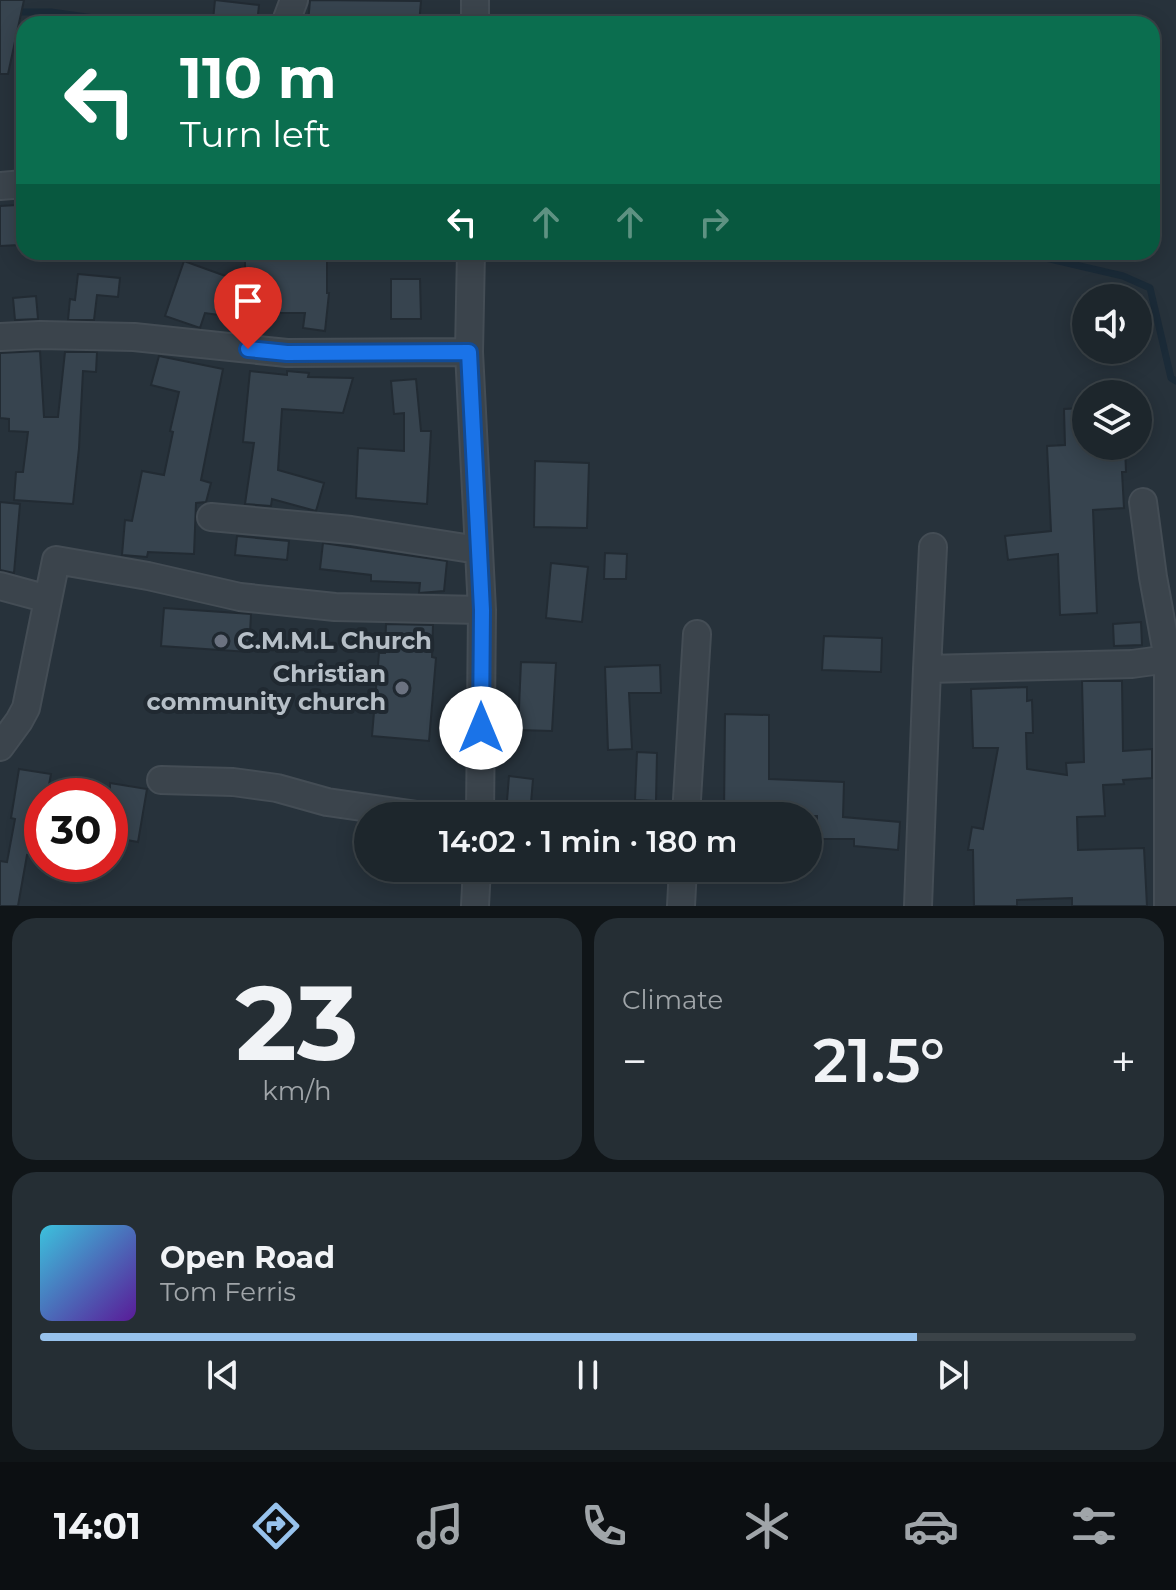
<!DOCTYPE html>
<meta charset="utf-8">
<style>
:root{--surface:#1d262c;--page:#252e34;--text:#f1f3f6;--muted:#a0a5a9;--line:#3b4348;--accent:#97c2ec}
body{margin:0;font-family:Montserrat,sans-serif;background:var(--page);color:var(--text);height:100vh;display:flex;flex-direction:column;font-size:30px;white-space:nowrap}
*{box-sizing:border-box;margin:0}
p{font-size:26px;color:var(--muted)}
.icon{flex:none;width:44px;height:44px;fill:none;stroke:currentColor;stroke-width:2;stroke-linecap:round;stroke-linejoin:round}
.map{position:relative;height:906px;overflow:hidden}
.sheet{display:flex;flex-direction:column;gap:12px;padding:12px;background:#101518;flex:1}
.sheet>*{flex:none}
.banner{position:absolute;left:16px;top:16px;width:1144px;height:244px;border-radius:24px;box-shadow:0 4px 20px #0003,0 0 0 2px var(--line);background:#0b6e4f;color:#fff;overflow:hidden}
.buttons{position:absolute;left:1072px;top:284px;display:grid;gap:16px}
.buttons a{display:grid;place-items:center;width:80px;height:80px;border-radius:50%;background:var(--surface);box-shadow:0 4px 20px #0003,0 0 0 2px var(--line);font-size:40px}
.speed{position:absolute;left:24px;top:778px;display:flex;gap:16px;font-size:40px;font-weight:700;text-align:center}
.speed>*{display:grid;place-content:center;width:104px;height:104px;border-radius:50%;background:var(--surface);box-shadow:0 4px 20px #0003,0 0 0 2px var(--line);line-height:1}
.speed .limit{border:12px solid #d22;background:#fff;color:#111}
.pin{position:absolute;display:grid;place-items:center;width:68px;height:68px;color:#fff;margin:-82px -34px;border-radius:50% 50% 50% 0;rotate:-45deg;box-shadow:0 0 8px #0007}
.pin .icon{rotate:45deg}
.me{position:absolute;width:88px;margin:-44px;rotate:0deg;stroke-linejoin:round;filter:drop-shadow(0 0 6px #0008)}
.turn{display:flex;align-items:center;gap:28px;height:168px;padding:0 32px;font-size:36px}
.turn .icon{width:104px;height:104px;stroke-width:2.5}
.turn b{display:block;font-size:56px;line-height:68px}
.lanes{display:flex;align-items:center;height:76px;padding:0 32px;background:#0003;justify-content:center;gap:40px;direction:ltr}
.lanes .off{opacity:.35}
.big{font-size:60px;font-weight:600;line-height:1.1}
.sheet .widget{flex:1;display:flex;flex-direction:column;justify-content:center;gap:12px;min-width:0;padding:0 28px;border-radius:24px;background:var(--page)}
.sheet .dial{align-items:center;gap:0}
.dial b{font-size:104px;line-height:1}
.song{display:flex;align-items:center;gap:24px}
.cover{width:96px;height:96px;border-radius:12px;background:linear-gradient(135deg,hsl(190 70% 55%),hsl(270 70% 35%))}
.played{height:8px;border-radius:4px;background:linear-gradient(90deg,var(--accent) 80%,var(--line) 80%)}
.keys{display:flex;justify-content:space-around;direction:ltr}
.heat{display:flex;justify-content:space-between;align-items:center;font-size:44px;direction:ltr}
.sheet .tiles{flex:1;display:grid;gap:12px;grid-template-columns:1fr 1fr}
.widget:last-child{grid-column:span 2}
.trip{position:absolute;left:354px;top:802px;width:468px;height:80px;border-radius:40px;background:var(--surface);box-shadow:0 4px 20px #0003,0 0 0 2px var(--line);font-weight:600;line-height:80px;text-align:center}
.dock{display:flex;height:128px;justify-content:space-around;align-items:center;background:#0c0f12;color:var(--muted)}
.dock .icon{width:56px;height:56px}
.dock .selected{color:var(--accent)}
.dock b{font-size:36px;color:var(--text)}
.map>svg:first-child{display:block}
</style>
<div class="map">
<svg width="1176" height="906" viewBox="0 0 1176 906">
<rect width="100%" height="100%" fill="#27323b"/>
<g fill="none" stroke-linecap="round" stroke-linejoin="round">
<path stroke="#1b2b38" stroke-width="7" d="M 0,12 L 51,12 L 136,24
M 1020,252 L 1123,276 L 1150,288 L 1171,378 L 1176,381"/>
</g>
<path fill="#37444f" stroke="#222b33" stroke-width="2" d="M 0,0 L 24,0 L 8,74 L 0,74 Z
M 215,0 L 259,5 L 257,24 L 213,20 Z
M 310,0 L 421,1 L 419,24 L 308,24 Z
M 17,205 L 19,245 L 0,246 L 0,206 Z
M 245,252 L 327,252 L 327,293 L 329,293 L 325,331 L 303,328 L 305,313 L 250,313 L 250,319 L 205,313 L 200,328 L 165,316 L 184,261 L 245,283 Z
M 78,274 L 120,278 L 118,297 L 97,295 L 94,320 L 68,320 L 70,299 L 75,300 Z
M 391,279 L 420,279 L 421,319 L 391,319 Z
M 36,296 L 38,319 L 15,320 L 13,298 Z
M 40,351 L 44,417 L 58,417 L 65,352 L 97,352 L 96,372 L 83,371 L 79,448 L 73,504 L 14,500 L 16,472 L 23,472 L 28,432 L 9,431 L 9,419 L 0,418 L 0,353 Z
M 159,356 L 223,369 L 201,480 L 211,483 L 206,502 L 196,503 L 194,554 L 148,552 L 147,557 L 122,555 L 125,520 L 132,521 L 142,471 L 164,475 L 173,432 L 170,431 L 179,392 L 151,385 Z
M 250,371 L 287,375 L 287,371 L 309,373 L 308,377 L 353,378 L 343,413 L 282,409 L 278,470 L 324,483 L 316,511 L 272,499 L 271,506 L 245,504 L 254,443 L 243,442 Z
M 416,379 L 421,431 L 431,431 L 427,504 L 356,498 L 358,448 L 404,451 L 404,413 L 394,414 L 391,381 Z
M 1086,408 L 1086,446 L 1125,446 L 1126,472 L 1122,472 L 1124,508 L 1093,510 L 1097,613 L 1060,615 L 1058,554 L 1008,560 L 1005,536 L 1051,531 L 1047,446 L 1065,445 L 1064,409 Z
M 535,461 L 589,463 L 587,528 L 534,527 Z
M 0,502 L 20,504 L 14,573 L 0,570 Z
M 237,536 L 289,541 L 287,560 L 235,555 Z
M 323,543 L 447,561 L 444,591 L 419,593 L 420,583 L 371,581 L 371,575 L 320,569 Z
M 605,553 L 627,554 L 626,579 L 604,579 Z
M 551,563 L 588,567 L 582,622 L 546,618 Z
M 164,608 L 251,614 L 249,652 L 161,646 Z
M 1141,622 L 1142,645 L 1114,646 L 1113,624 Z
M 386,624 L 433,625 L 432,657 L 436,658 L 429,741 L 372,736 L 379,653 L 385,653 Z
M 824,636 L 882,638 L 881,672 L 822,670 Z
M 521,662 L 556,663 L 552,731 L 518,730 Z
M 660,665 L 661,693 L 629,693 L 632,749 L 608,750 L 605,667 Z
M 1082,681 L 1122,681 L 1123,751 L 1152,749 L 1152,778 L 1123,780 L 1124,784 L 1103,785 L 1105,816 L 1077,817 L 1078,850 L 1144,848 L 1147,906 L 1072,906 L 1072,898 L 1017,900 L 1017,906 L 974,906 L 973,850 L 968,850 L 972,827 L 983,829 L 998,748 L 973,748 L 971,689 L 1027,687 L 1027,701 L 1032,700 L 1033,733 L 1026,733 L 1027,769 L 1067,775 L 1066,763 L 1084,762 Z
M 725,714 L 769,715 L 769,779 L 844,782 L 843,817 L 900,822 L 898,850 L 854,846 L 854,839 L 817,839 L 817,816 L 724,816 Z
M 637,752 L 657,753 L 656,801 L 635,800 Z
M 19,769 L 51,774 L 47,796 L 42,796 L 42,858 L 27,855 L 18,906 L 0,906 L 0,861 L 7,862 L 15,819 L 11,818 Z
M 509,776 L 533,779 L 530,815 L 506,813 Z
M 110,783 L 147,789 L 138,842 L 110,837 Z"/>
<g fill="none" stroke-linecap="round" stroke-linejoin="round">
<g stroke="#444d55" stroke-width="30">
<path id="street" d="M 285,24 L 294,0
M 475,24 L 475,0
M 0,186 L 24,184
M 471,252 L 469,352 L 482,610 L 480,816
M 0,337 L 40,335 L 134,337 L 287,353 L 469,352
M 1143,502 L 1153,577 L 1168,659 L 1176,659
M 211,517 L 351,530 L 478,550
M 0,586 L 48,599
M 927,669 L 933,547
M 0,747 L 19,721 L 26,708 L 56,560 L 148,576 L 240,597 L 335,607 L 482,610
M 161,780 L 233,782 L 277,788 L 327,802 L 424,816
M 686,816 L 697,634
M 475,906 L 477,868
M 681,906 L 683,868
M 918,906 L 927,669 L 1132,664 L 1168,659 L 1168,906"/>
</g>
<use href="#street" stroke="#3b444c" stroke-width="26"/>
</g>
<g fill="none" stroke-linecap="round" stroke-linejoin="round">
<g stroke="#114b97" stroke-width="20">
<path id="route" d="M 248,349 L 287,353 L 469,352 L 482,610 L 481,728"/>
</g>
<use href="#route" stroke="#1a73e8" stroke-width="14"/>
</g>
<g fill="#6b7280" stroke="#202931" stroke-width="3">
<circle cx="221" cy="641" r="8"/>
<circle cx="402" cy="688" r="8"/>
</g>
<g text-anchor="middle" stroke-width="8" stroke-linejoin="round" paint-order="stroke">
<g font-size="24" font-weight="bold" fill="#b6bfc7" stroke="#202931" text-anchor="start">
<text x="237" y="649">C.M.M.L Church</text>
<text x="386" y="682" text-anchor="end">Christian<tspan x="386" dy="28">community church</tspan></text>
</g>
</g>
</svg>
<div class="buttons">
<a><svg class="icon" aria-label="sound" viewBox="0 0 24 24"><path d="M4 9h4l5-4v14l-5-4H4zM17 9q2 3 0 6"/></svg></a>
<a><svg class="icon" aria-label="layers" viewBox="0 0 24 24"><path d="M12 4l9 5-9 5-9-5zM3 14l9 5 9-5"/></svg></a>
</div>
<div class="speed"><div class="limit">30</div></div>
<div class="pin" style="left:248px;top:349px;background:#d93025"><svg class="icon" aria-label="arrive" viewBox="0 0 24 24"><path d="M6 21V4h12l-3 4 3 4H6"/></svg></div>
<svg class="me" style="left:481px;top:728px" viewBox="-20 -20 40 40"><circle r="19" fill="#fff"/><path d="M0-13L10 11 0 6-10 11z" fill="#1a73e8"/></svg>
<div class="trip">14:02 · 1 min · 180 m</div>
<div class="banner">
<div class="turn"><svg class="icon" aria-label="left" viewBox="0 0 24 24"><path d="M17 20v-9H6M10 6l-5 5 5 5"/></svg><div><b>110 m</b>Turn left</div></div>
<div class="lanes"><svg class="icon" aria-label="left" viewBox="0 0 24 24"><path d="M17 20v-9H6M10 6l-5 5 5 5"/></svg><svg class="icon off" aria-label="ahead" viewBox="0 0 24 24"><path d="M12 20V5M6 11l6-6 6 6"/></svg><svg class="icon off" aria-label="ahead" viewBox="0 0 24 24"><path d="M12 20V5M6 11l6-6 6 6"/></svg><svg class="icon off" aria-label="right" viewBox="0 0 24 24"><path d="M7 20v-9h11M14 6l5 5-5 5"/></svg></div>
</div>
</div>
<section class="sheet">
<div class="tiles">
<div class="widget dial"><b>23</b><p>km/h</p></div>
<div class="widget"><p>Climate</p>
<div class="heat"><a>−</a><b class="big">21.5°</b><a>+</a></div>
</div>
<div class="widget">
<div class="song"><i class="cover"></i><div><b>Open Road</b><p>Tom Ferris</p></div></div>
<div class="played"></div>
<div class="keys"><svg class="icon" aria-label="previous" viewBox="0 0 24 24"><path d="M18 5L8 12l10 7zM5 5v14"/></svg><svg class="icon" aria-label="pause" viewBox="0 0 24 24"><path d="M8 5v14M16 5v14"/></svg><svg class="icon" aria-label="next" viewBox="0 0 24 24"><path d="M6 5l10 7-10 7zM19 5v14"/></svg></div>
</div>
</div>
</section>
<nav class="dock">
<b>14:01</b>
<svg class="icon selected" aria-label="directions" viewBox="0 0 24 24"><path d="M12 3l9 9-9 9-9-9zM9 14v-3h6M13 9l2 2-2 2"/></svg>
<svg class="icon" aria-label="music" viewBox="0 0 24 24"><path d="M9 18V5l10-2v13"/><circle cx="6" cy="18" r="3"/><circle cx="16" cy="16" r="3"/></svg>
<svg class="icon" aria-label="phone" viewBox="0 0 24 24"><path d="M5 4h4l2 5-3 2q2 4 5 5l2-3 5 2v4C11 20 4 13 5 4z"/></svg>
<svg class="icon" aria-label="climate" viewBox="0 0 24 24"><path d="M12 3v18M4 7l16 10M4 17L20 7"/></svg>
<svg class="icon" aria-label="car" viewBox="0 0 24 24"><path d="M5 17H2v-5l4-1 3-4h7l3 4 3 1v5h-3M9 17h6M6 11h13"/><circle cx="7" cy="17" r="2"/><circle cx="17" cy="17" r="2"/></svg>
<svg class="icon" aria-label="filters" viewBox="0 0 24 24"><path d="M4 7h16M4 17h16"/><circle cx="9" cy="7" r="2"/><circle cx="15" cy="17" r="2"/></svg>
</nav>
